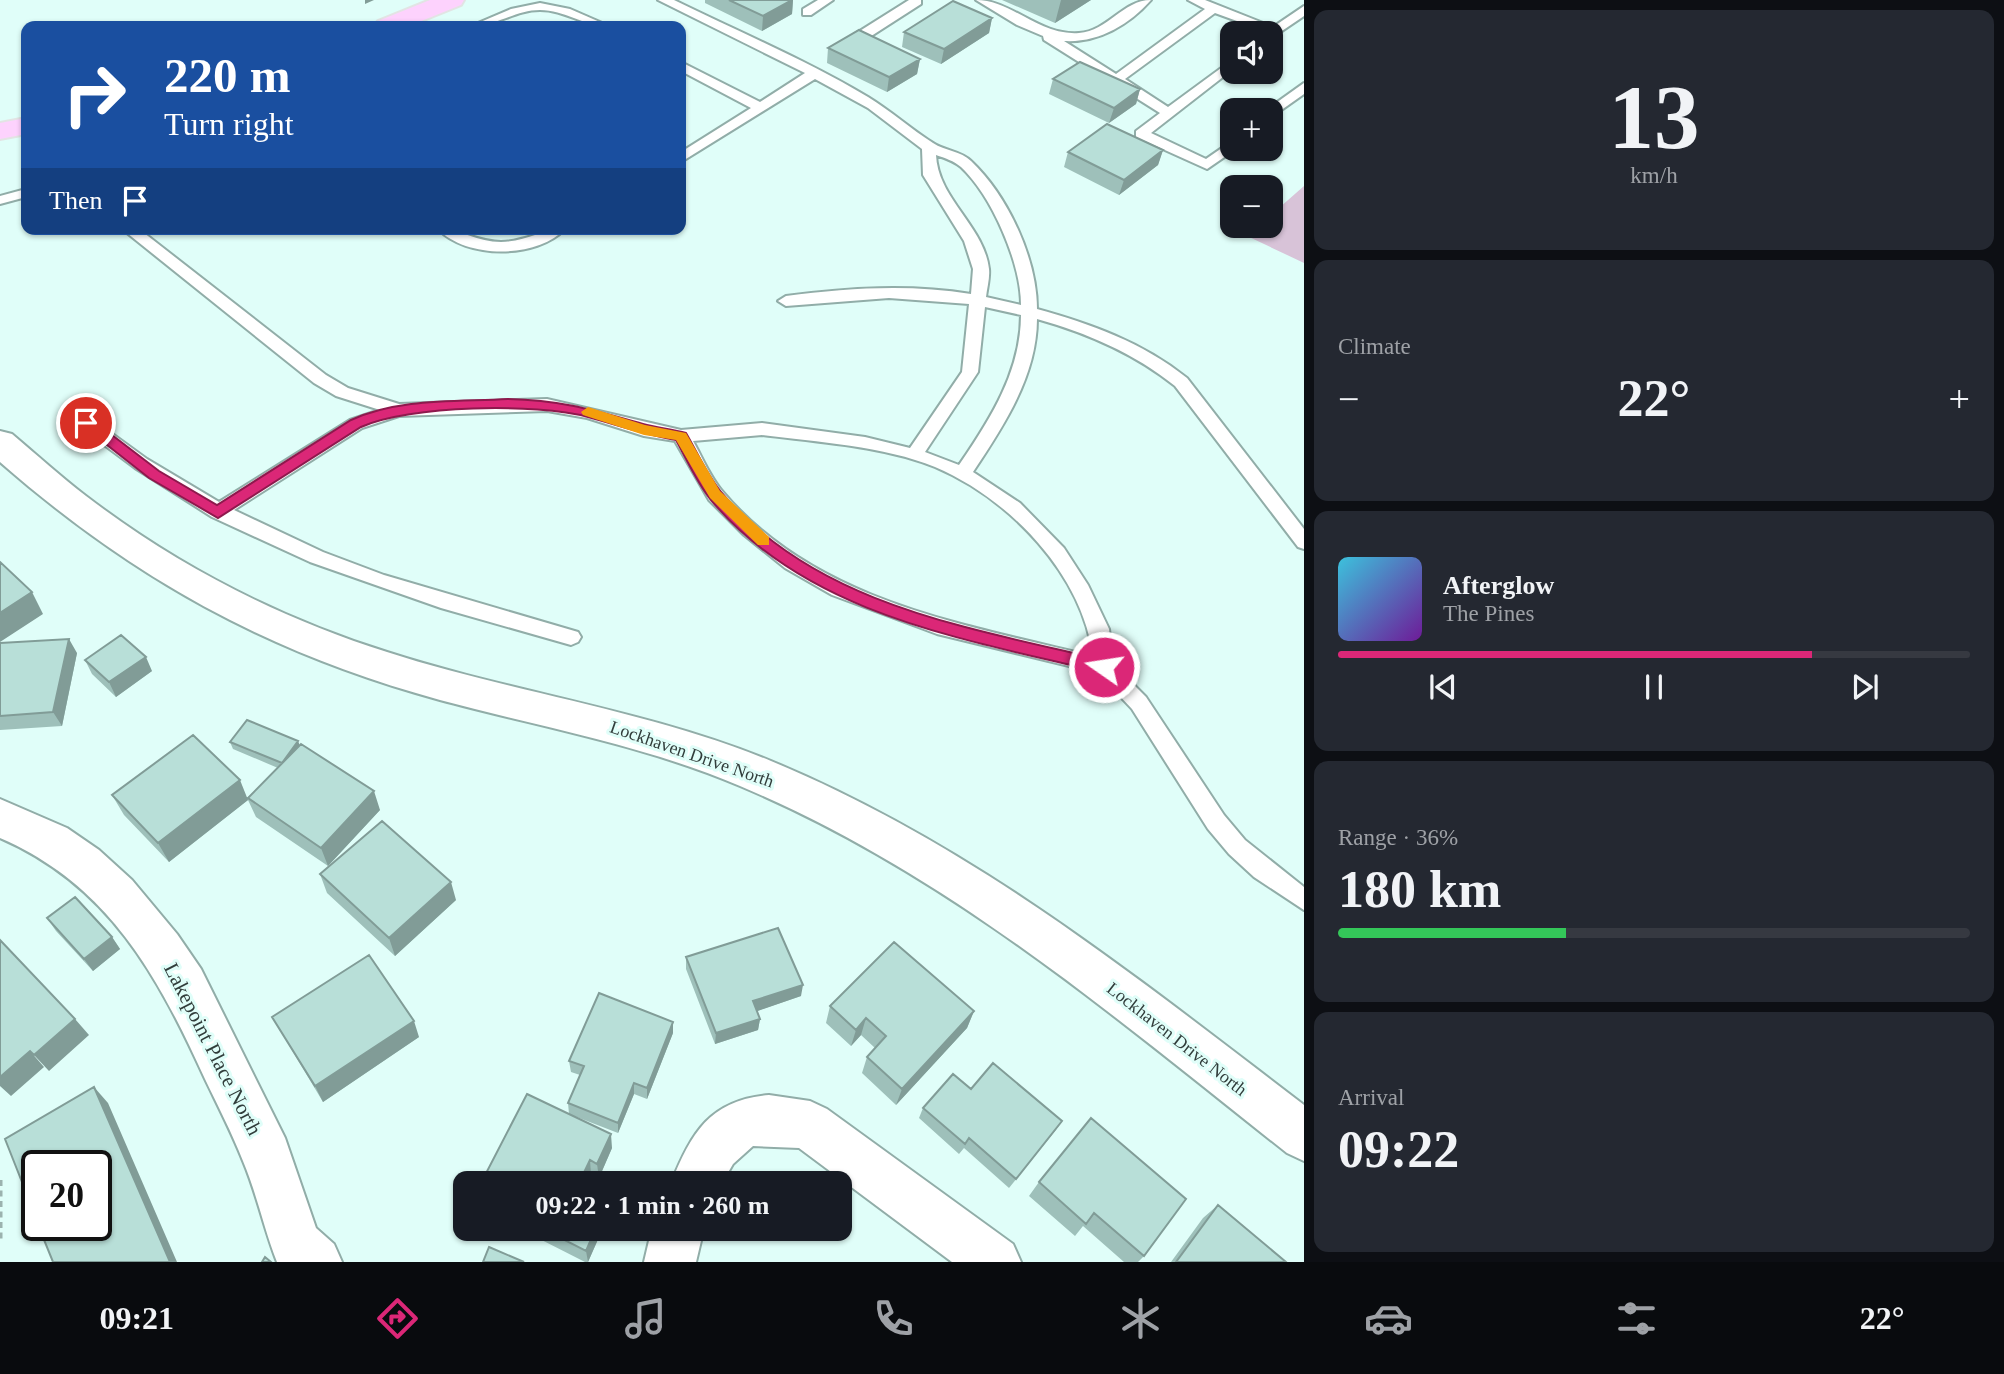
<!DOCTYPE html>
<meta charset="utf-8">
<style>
:root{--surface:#171b24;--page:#242831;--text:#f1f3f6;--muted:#9ea1a6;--line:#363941;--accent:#db2777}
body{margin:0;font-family:"Times New Roman",serif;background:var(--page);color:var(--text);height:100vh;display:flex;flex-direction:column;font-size:26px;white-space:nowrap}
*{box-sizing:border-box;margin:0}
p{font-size:23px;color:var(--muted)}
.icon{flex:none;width:38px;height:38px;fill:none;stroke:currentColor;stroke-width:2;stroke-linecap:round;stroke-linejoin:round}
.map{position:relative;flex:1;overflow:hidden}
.drawer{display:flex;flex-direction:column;gap:10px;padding:10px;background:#0d0f14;width:700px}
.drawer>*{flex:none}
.top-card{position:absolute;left:21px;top:21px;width:665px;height:214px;border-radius:14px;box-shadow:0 2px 5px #0004;background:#1a4fa0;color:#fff;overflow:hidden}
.buttons{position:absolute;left:1220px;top:21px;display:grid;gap:14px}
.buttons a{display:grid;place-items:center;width:63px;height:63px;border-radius:14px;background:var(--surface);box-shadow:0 2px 5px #0004;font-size:35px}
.speed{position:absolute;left:21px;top:1150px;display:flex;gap:14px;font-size:35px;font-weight:700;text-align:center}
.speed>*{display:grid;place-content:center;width:91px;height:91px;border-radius:50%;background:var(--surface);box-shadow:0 2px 5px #0004;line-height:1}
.speed .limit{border:4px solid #111;border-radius:10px;background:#fff;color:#111}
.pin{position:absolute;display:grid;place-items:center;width:60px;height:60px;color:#fff;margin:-30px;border:4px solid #fff;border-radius:50%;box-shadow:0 2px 7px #0007}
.me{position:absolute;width:77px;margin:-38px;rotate:283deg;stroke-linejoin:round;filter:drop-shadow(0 0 5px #0008)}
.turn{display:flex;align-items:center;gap:24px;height:147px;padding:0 28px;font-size:32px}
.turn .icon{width:91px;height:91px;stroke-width:2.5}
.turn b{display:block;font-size:49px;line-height:60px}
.then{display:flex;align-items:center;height:66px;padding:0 28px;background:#0003;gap:14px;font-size:26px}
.big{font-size:52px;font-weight:700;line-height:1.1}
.drawer .card{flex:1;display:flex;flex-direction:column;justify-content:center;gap:10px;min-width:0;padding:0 24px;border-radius:14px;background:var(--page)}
.drawer .dial{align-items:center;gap:0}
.dial b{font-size:91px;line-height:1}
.song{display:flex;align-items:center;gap:21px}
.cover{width:84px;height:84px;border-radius:10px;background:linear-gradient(135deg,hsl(190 70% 55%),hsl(280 70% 35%))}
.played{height:7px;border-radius:4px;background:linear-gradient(90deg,var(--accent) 75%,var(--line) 75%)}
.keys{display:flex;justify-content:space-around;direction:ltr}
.heat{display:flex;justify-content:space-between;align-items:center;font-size:38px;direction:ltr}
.charge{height:10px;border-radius:5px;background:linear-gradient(90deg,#34c759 36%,var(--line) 0)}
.trip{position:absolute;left:453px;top:1171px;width:399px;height:70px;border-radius:14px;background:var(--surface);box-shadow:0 2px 5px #0004;font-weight:700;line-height:70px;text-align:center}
.dock{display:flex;height:112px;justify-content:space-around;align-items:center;background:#090b0e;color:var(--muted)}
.dock .icon{width:49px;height:49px}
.dock .active{color:var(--accent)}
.dock b{font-size:32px;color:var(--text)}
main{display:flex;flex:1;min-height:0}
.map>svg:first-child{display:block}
</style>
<main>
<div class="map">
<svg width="1304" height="1262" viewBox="0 0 1304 1262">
<rect width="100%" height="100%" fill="#e0fef9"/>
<path fill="#d8c3d8" d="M 1304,186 L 1304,263 L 1247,236 L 1258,226 L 1270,226 L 1271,215 Z"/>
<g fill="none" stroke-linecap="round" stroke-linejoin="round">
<g stroke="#91ada8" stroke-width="4">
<path id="service" d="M 658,0 L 674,0 C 739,32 806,60 868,97 C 891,111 911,129 933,143 C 945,151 961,151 971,161 C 1008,196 1037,259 1037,309 C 1091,324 1142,342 1187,378 L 1304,529 L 1304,549 L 1298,547 L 1175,386 C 1134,353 1087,333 1037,319 C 1037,376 1003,427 973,472 L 1020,503 L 1064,548 L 1088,585 L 1109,629 L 1113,664 L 1146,697 L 1224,815 L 1245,840 L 1304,887 L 1304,910 L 1254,877 L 1229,854 L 1208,829 L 1132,709 L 1098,673 L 937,634 L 832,595 L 785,568 L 744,535 L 709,500 L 675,441 L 644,436 L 587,418 L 547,411 L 399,416 L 362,428 L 234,510 L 323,552 L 384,575 L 578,632 L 581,637 L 578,642 L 571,645 L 441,608 L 310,562 L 212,517 L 135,468 L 80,427 L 77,423 L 80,419 L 92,419 L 147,459 L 219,502 L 350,420 L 380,410 L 336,396 L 314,383 L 122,229 L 139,229 L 326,375 L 348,388 L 399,404 L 547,399 L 681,430 L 762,423 L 865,437 L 910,448 L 962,372 L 969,304 L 889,298 L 786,306 L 778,301 L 786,296 C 848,288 909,284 971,294 L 973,269 L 964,241 L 923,175 L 922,149 L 868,108 L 815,79 L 681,162 L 681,152 L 751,108 L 681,71 L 681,62 L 760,102 L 805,73 ZM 936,155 C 945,158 954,161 961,167 C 992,196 1021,263 1021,305 L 986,297 C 987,288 990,278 989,269 C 984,226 938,199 936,155 ZM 985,307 L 1021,315 C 1021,371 990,420 959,465 L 925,452 L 978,372 ZM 762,435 C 817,442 884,446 935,467 C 1010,499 1082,574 1093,656 C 961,624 815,601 723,492 C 710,477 702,457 693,441 Z
M 818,0 L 833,0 L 811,15 L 803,15 L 803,9 Z
M 909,0 L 921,0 L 921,4 L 865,40 L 855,40 L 855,34 Z
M 976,0 C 1012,0 1039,36 1079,33 C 1108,31 1123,0 1151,0 C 1129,25 1098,43 1064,41 L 1116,74 L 1205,9 L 1188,0 L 1205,0 L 1273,27 L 1304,6 L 1304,16 L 1270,39 L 1270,33 L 1215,13 L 1125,79 L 1168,107 L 1232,60 L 1232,70 L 1151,133 L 1206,159 L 1232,141 L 1232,149 L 1236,149 L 1207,169 L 1136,137 L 1136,131 L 1160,113 L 1044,40 L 1043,36 L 1017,25 Z
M 540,3 L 570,9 L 609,26 C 585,27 565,10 540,10 C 515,10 495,27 471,26 L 511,9 Z
M 1304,83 L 1304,94 L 1270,118 L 1270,110 L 1266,110 Z
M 26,189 L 26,197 L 0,204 L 0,196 Z
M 438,229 C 460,229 478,242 501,242 C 524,242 543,229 565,229 C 537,259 466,259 438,229 Z"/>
</g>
<g stroke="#91ada8" stroke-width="4">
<path id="minor" d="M 0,799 L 67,828 L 99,850 L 132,880 L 177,934 L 201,969 L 285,1138 L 316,1228 L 334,1244 L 342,1262 L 277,1262 C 264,1229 257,1194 243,1161 C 232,1133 218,1106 205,1079 C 158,976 109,885 0,838 Z
M 769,1095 L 810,1101 L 827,1109 L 1013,1244 L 1021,1262 L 952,1262 L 799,1148 L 753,1146 L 733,1164 L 722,1183 L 671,1183 C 692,1132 710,1100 769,1095 Z
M 652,1228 L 704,1228 L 696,1262 L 644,1262 Z"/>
</g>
<g stroke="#91ada8" stroke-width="4">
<path id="tertiary" d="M 0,431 L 12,434 C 37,455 61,477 86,496 C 176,565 279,618 387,652 C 514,693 647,710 771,761 C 973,845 1132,974 1304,1105 L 1304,1161 L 1287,1153 C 1112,1015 947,873 740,786 C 644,745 540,727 440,700 C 268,653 134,579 0,462 Z"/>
</g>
<g stroke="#e2e4e4" stroke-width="4">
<path id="primary" d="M 430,0 L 464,0 L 461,5 L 409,26 L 374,26 L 378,21 Z
M 26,118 L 26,134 L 0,139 L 0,123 Z"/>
</g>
<path stroke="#9bb2ae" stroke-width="5" stroke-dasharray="6 4.5" stroke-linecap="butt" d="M 0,1180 L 0,1241"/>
<use href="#service" fill="#fff" fill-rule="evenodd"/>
<use href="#minor" fill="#fff" fill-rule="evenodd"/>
<use href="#tertiary" fill="#fff" fill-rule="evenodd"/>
<use href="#primary" fill="#fdd2fd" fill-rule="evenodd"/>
</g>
<path fill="#9ec0ba" d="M 705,0 L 793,0 L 792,14 L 762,31 L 705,3 Z
M 1002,0 L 1091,0 L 1055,23 Z
M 992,18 L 989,33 L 941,64 L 902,47 L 904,32 Z
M 828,48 L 920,59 L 917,74 L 887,92 L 827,63 Z
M 1053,79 L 1140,89 L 1136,104 L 1109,123 L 1049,94 Z
M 1163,150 L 1158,165 L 1119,195 L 1064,167 L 1068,152 Z
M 0,643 L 77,653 L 62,726 L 0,730 Z
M 85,660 L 152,671 L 116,697 L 92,674 Z
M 230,742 L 300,745 L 380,810 L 328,866 L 256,817 L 248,800 L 169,862 L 124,815 L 112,795 L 248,797 L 278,768 L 233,749 Z
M 320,874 L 456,900 L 395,956 L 327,893 Z
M 47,918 L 112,937 L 120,949 L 93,971 L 56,931 Z
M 686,957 L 801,996 L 757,1011 L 760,1019 L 758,1030 L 715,1044 L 686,969 Z
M 830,1006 L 974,1011 L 967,1028 L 896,1105 L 862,1073 L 867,1057 L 875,1048 L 861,1035 L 851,1046 L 826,1023 Z
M 272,1017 L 419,1037 L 323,1102 Z
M 673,1033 L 647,1099 L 634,1094 L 618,1133 L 569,1114 L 568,1103 L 580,1075 L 571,1072 L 569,1061 Z
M 971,1089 L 1062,1121 L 1009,1188 L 964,1148 L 959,1154 L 919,1118 L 923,1108 Z
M 612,1148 L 599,1178 L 591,1175 L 587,1183 L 481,1183 Z
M 1039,1182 L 1186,1199 L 1144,1256 L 1138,1262 L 1124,1262 L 1083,1226 L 1075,1236 L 1029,1196 Z
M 1218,1205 L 1286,1262 L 1171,1262 L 1203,1218 Z
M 518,1228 L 603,1228 L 588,1262 L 585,1262 Z"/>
<path fill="#819c97" d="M 365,0 L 374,0 L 365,4 Z
M 792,0 L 793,0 L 792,14 L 762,31 L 763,16 Z
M 1061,0 L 1091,0 L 1055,23 Z
M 992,18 L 989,33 L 941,64 L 944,49 Z
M 920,59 L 917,74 L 887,92 L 889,77 Z
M 1140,89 L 1136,104 L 1109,123 L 1114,108 Z
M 1163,150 L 1158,165 L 1119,195 L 1124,180 Z
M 32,592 L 43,614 L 0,642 L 0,613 Z
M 69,639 L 77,653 L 62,726 L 53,712 Z
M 146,657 L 152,671 L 116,697 L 109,682 Z
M 298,741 L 301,748 L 282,763 Z
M 240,780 L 248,800 L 169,862 L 158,843 Z
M 374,791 L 380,810 L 328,866 L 321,848 Z
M 451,882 L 456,900 L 395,956 L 389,938 Z
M 112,937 L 120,949 L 93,971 L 84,959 Z
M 803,985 L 801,996 L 752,1013 L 753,1001 Z
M 974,1011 L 967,1028 L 896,1105 L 902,1089 Z
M 866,1018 L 861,1035 L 851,1046 L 856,1030 Z
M 75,1019 L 89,1035 L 49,1071 L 34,1055 Z
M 760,1019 L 758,1030 L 715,1044 L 716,1033 Z
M 414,1021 L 419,1037 L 323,1102 L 315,1086 Z
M 673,1022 L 673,1033 L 647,1099 L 647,1088 Z
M 30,1051 L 44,1067 L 11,1096 L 0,1086 L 0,1077 Z
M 634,1083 L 634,1094 L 618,1133 L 618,1123 Z
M 94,1087 L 108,1103 L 177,1262 L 170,1262 Z
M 1062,1121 L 1055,1131 L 1009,1188 L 1016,1179 Z
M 611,1134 L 612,1148 L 599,1178 L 597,1164 Z
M 590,1160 L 591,1175 L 587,1183 L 579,1183 Z
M 596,1228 L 603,1228 L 588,1262 L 586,1251 Z"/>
<path fill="#b8dfd8" stroke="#819c97" stroke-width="2" d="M 729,0 L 792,0 L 763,16 Z
M 953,1 L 992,18 L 944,49 L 904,32 Z
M 859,30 L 920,59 L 889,77 L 828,48 Z
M 1080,62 L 1140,89 L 1114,108 L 1053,79 Z
M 1107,124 L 1163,150 L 1124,180 L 1068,152 Z
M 0,562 L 32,592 L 0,613 Z
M 121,635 L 146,657 L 109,682 L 85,660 Z
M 69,639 L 53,712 L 0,716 L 0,643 Z
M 247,720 L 298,741 L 282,763 L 230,742 Z
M 193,735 L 240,780 L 158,843 L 112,795 Z
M 301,744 L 374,791 L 321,848 L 248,798 Z
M 382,821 L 451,882 L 389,938 L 320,874 Z
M 75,897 L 112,937 L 84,959 L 47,918 Z
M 778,928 L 803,985 L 753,1001 L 760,1019 L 716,1033 L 686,957 Z
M 0,940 L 75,1019 L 34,1055 L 30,1051 L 0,1077 Z
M 894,942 L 974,1011 L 902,1089 L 867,1057 L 886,1036 L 866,1018 L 856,1030 L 830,1006 Z
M 369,955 L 414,1021 L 315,1086 L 272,1017 Z
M 599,993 L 673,1022 L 647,1088 L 634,1083 L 618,1123 L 568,1103 L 584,1066 L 569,1061 Z
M 993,1063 L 1062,1121 L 1016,1179 L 969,1138 L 965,1144 L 923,1108 L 953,1074 L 971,1089 Z
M 94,1087 L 170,1262 L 53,1262 L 38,1225 L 96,1225 L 96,1166 L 37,1166 L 37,1220 L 5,1139 Z
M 527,1094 L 611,1134 L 597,1164 L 590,1160 L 579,1183 L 481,1183 Z
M 1091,1118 L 1186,1199 L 1144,1256 L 1094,1213 L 1086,1224 L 1039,1182 Z
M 1218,1205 L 1286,1262 L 1176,1262 Z
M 541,1228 L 596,1228 L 586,1251 Z
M 489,1247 L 524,1262 L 483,1262 Z
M 265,1257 L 271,1262 L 262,1262 Z"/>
<path fill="#db2777" stroke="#8e194d" stroke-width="2" d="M 508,399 C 561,400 593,410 643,424 C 657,428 672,429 686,433 C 697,452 707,475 721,492 C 815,605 970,628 1104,660 L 1112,667 L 1104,673 C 966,639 808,616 711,500 C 697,483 687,460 676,440 C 646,435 618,425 588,417 C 536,403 409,405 361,427 L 218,518 L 149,478 L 79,423 L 86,418 L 91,419 L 159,471 L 217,505 L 351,420 C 400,398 455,402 508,399 Z"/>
<path fill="#f59e0b" d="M 588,407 L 645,425 L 686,433 L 720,491 L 769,537 L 769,545 L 758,545 L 710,498 L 676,440 L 644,435 L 583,415 L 581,412 Z"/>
<g text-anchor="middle" stroke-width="6" stroke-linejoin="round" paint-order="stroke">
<g font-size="18" fill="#313d3b" stroke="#e0fef9">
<text transform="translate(692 754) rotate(19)" y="6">Lockhaven Drive North</text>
<text transform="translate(1177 1039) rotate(38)" y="6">Lockhaven Drive North</text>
</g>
<g font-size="21" fill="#313d3b" stroke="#e0fef9">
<text transform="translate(213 1049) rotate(63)" y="7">Lakepoint Place North</text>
</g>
</g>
</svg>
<div class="buttons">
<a><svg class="icon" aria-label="sound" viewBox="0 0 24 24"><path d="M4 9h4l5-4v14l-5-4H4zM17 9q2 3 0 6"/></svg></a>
<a>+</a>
<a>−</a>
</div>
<div class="speed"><div class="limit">20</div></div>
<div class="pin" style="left:86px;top:423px;background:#d93025"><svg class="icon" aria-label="arrive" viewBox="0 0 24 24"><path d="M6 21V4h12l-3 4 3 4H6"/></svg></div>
<svg class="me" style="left:1104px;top:667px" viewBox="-20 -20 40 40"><circle r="17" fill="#db2777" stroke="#fff" stroke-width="3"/><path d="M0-11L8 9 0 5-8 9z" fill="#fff"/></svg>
<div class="trip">09:22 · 1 min · 260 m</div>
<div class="top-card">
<div class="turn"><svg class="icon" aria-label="right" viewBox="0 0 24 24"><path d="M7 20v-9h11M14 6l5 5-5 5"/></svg><div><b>220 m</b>Turn right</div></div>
<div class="then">Then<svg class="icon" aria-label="arrive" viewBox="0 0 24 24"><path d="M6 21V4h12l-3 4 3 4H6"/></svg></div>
</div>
</div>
<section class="drawer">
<div class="card dial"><b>13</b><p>km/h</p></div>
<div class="card"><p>Climate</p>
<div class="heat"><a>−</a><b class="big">22°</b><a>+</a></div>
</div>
<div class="card">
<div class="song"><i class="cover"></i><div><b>Afterglow</b><p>The Pines</p></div></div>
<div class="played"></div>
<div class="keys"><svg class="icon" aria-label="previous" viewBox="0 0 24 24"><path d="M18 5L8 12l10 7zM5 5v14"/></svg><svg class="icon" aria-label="pause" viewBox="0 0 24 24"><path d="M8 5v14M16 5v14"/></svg><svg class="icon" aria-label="next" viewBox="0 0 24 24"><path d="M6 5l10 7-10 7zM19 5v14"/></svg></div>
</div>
<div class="card"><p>Range · 36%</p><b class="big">180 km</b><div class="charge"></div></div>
<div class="card"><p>Arrival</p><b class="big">09:22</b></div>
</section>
</main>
<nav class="dock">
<b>09:21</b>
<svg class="icon active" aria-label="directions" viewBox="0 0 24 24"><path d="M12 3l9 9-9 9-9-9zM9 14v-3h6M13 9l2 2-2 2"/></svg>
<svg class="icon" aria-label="music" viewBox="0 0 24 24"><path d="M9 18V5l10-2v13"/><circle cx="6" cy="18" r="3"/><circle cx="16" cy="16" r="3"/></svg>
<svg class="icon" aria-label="phone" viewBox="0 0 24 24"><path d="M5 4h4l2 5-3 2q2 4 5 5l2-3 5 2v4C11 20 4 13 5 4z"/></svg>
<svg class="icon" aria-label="climate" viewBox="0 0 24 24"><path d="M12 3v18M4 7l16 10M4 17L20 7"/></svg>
<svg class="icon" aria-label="car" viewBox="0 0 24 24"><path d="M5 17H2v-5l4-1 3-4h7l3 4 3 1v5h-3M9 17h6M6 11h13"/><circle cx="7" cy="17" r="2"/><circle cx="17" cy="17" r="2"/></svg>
<svg class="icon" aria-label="filters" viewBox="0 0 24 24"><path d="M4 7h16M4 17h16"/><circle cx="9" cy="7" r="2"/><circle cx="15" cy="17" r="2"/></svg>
<b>22°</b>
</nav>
